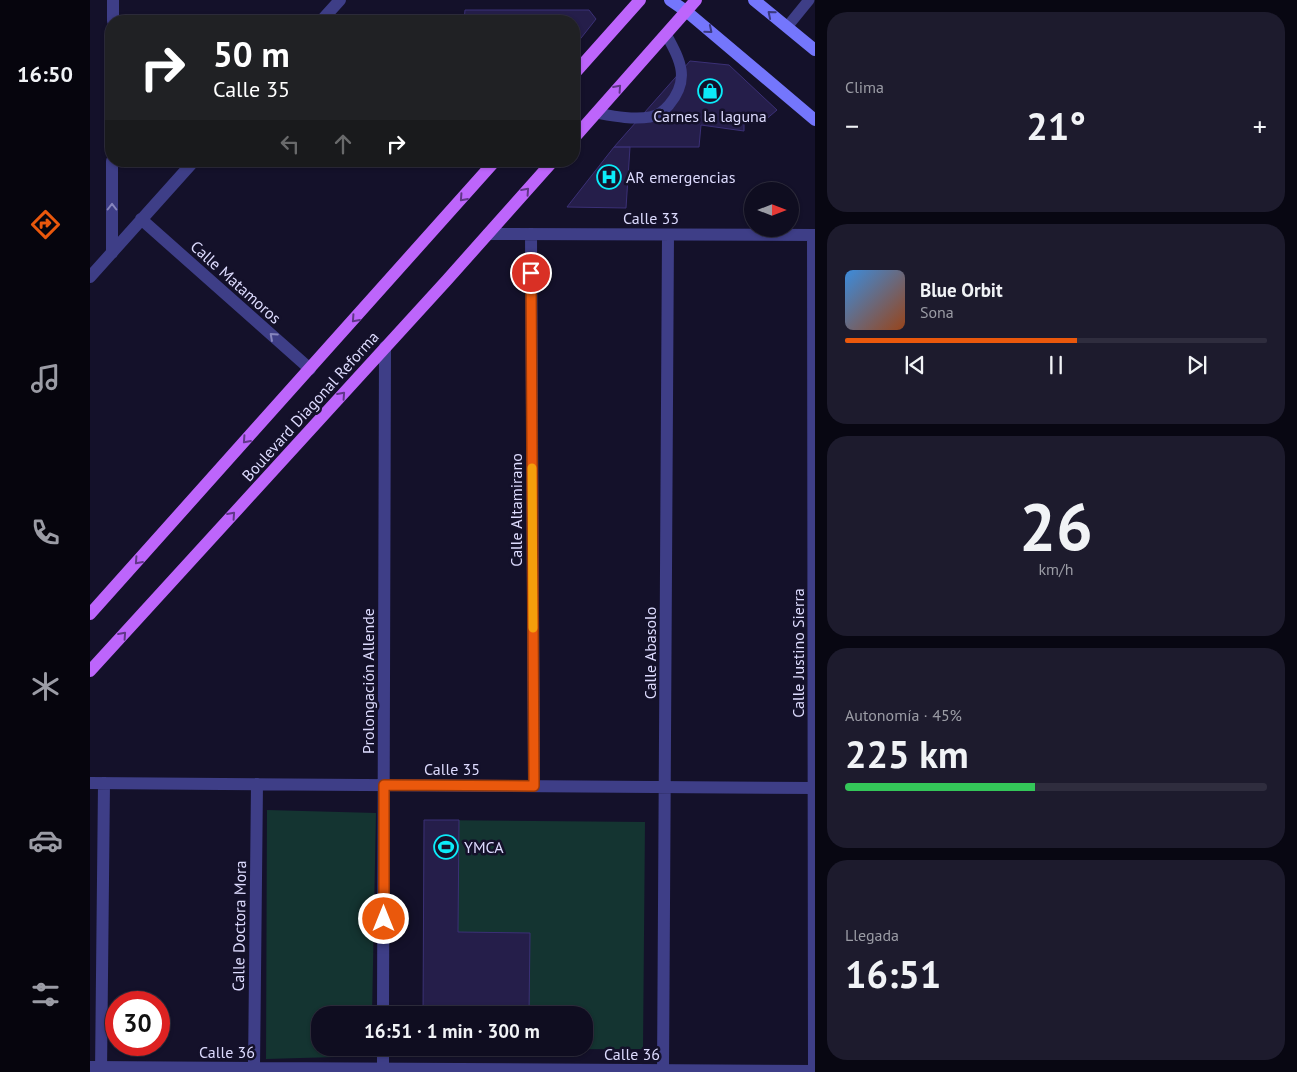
<!DOCTYPE html>
<html lang="es">
<meta charset="utf-8">
<style>
:root{--surface:#0f0d20;--page:#1d1b2d;--text:#f1f3f6;--muted:#9b9ca5;--line:#2f2d3e;--accent:#ea580c}
body{margin:0;font-family:"PT Sans",sans-serif;background:var(--page);color:var(--text);height:100vh;display:flex;flex-direction:column;font-size:19px;white-space:nowrap}
*{box-sizing:border-box;margin:0}
p{font-size:16px;color:var(--muted)}
.icon{flex:none;width:28px;height:28px;fill:none;stroke:currentColor;stroke-width:2;stroke-linecap:round;stroke-linejoin:round}
.map{position:relative;flex:1;overflow:hidden}
.drawer{display:flex;flex-direction:column;gap:12px;padding:12px;background:#080712;width:482px}
.drawer>*{flex:none}
.guide{position:absolute;left:15px;top:15px;width:475px;height:152px;border-radius:20px;box-shadow:0 1px 4px #0004,0 0 0 1px var(--line);background:#202124;color:#fff;overflow:hidden}
.needle{width:32px;rotate:90deg}
.tools{position:absolute;left:654px;top:182px;display:grid;gap:10px}
.tools a{display:grid;place-items:center;width:55px;height:55px;border-radius:50%;background:var(--surface);box-shadow:0 1px 4px #0004,0 0 0 1px var(--line);font-size:25px}
.speed{position:absolute;left:15px;top:991px;display:flex;gap:10px;font-size:25px;font-weight:700;text-align:center}
.speed>*{display:grid;place-content:center;width:65px;height:65px;border-radius:50%;background:var(--surface);box-shadow:0 1px 4px #0004,0 0 0 1px var(--line);line-height:1}
.speed .limit{border:8px solid #d22;background:#fff;color:#111}
.pin{position:absolute;display:grid;place-items:center;width:42px;height:42px;color:#fff;margin:-21px;border:2px solid #fff;border-radius:50%;box-shadow:0 1px 5px #0007}
.me{position:absolute;width:55px;margin:-28px;rotate:0deg;stroke-linejoin:round;filter:drop-shadow(0 0 4px #0008)}
.turn{display:flex;align-items:center;gap:18px;height:105px;padding:0 25px;font-size:22px}
.turn .icon{width:65px;height:65px;stroke-width:2.5}
.turn b{display:block;font-size:35px;line-height:42px}
.lanes{display:flex;align-items:center;height:48px;padding:0 25px;background:#0003;justify-content:center;gap:25px;direction:ltr}
.lanes .off{opacity:.35}
.big{font-size:38px;font-weight:600;line-height:1.1}
.drawer .widget{flex:1;display:flex;flex-direction:column;justify-content:center;gap:8px;min-width:0;padding:0 18px;border-radius:20px;background:var(--page)}
.drawer .dial{align-items:center;gap:0}
.dial b{font-size:65px;line-height:1}
.song{display:flex;align-items:center;gap:15px}
.cover{width:60px;height:60px;border-radius:8px;background:linear-gradient(135deg,hsl(210 70% 55%),hsl(20 70% 35%))}
.played{height:5px;border-radius:2px;background:linear-gradient(90deg,var(--accent) 55%,var(--line) 55%)}
.keys{display:flex;justify-content:space-around;direction:ltr}
.heat{display:flex;justify-content:space-between;align-items:center;font-size:28px;direction:ltr}
.charge{height:8px;border-radius:4px;background:linear-gradient(90deg,#34c759 45%,var(--line) 0)}
.trip{position:absolute;left:221px;top:1006px;width:282px;height:50px;border-radius:20px;background:var(--surface);box-shadow:0 1px 4px #0004,0 0 0 1px var(--line);font-weight:600;line-height:50px;text-align:center}
main{display:flex;flex:1;min-height:0}
.tabs{display:flex;flex-direction:column;width:90px;justify-content:space-around;align-items:center;background:#06050d;color:var(--muted)}
.tabs .icon{width:35px;height:35px}
.tabs .selected{color:var(--accent)}
.tabs b{font-size:22px;color:var(--text)}
.map>svg:first-child{display:block}
</style>
<main>
<nav class="tabs">
<b>16:50</b>
<svg class="icon selected" aria-label="directions" viewBox="0 0 24 24"><path d="M12 3l9 9-9 9-9-9zM9 14v-3h6M13 9l2 2-2 2"/></svg>
<svg class="icon" aria-label="music" viewBox="0 0 24 24"><path d="M9 18V5l10-2v13"/><circle cx="6" cy="18" r="3"/><circle cx="16" cy="16" r="3"/></svg>
<svg class="icon" aria-label="phone" viewBox="0 0 24 24"><path d="M5 4h4l2 5-3 2q2 4 5 5l2-3 5 2v4C11 20 4 13 5 4z"/></svg>
<svg class="icon" aria-label="climate" viewBox="0 0 24 24"><path d="M12 3v18M4 7l16 10M4 17L20 7"/></svg>
<svg class="icon" aria-label="car" viewBox="0 0 24 24"><path d="M5 17H2v-5l4-1 3-4h7l3 4 3 1v5h-3M9 17h6M6 11h13"/><circle cx="7" cy="17" r="2"/><circle cx="17" cy="17" r="2"/></svg>
<svg class="icon" aria-label="filters" viewBox="0 0 24 24"><path d="M4 7h16M4 17h16"/><circle cx="9" cy="7" r="2"/><circle cx="15" cy="17" r="2"/></svg>
</nav>
<div class="map">
<svg width="725" height="1072" viewBox="0 0 725 1072">
<rect width="100%" height="100%" fill="#14112a"/>
<path fill="#143431" d="M 177,810 L 286,813 L 282,1015 L 230,1015 L 230,1048 L 281,1048 L 281,1056 L 176,1059 Z
M 334,820 L 555,822 L 553,1049 L 332,1050 L 332,1048 L 495,1048 L 495,1015 L 333,1015 Z"/>
<path fill="#251e4a" stroke="#3b3076" d="M 375,10 L 499,10 L 506,19 L 484,47 L 484,21 L 374,21 Z
M 600,61 L 639,65 L 687,110 L 674,121 L 654,121 L 654,131 L 611,125 L 609,147 L 524,147 Z
M 524,147 L 540,147 L 536,208 L 477,207 Z
M 334,820 L 369,820 L 368,932 L 440,933 L 439,1015 L 333,1015 Z
M 332,1048 L 439,1048 L 439,1051 L 332,1050 Z"/>
<g fill="none" stroke-linecap="round" stroke-linejoin="round">
<path stroke="#3e3e87" stroke-width="11" d="M 697,27 L 719,0
M 506,113 C 523,116 543,120 560,117 C 567,116 575,110 579,105 C 601,79 590,60 576,34"/>
<path stroke="#3e3e87" stroke-width="12" d="M 23,21 L 23,0
M 231,21 L 250,0
M 51,219 L 220,369
M 398,234 L 725,235
M 441,234 L 444,786
M 723,235 L 724,1071
M 22,253 L 22,161
M 0,277 L 104,161
M 0,783 L 725,788
M 293,1015 L 295,347
M 0,1067 L 725,1071
M 164,1068 L 167,784
M 11,1072 L 14,783
M 293,1072 L 293,1048
M 573,1072 L 578,235"/>
<path stroke="#7476fc" stroke-width="12" d="M 580,0 L 596,11 L 725,120
M 664,0 L 725,50"/>
<path stroke="#bd65fb" stroke-width="12" d="M 484,74 L 550,0
M 484,138 L 606,0
M 0,614 L 405,161
M 0,671 L 357,280 L 463,161"/>
</g>
<defs><path id="oneway-chevron" d="M-2-3.5L2.5 0L-2 3.5" fill="none" stroke-width="1.6" stroke-linecap="round" stroke-linejoin="round" transform="scale(1.25)"/></defs>
<g stroke="#3a397e">
<use href="#oneway-chevron" transform="translate(681 14) rotate(-140)"/>
<use href="#oneway-chevron" transform="translate(619 30) rotate(40)"/>
</g>
<g stroke="#603788">
<use href="#oneway-chevron" transform="translate(528 88) rotate(-48)"/>
<use href="#oneway-chevron" transform="translate(436 191) rotate(-48)"/>
<use href="#oneway-chevron" transform="translate(373 198) rotate(132)"/>
<use href="#oneway-chevron" transform="translate(265 319) rotate(132)"/>
<use href="#oneway-chevron" transform="translate(252 395) rotate(-48)"/>
<use href="#oneway-chevron" transform="translate(156 440) rotate(132)"/>
<use href="#oneway-chevron" transform="translate(142 515) rotate(-48)"/>
<use href="#oneway-chevron" transform="translate(48 561) rotate(132)"/>
<use href="#oneway-chevron" transform="translate(33 635) rotate(-48)"/>
</g>
<g stroke="#8685bd">
<use href="#oneway-chevron" transform="translate(22 207) rotate(-90)"/>
<use href="#oneway-chevron" transform="translate(183 336) rotate(-138)"/>
</g>
<g fill="none" stroke-linecap="round" stroke-linejoin="round">
<g stroke="#983908" stroke-width="12">
<path id="route" d="M 294,919 L 294,785 L 444,786 L 441,273"/>
</g>
<use href="#route" stroke="#ea580c" stroke-width="9"/>
<path stroke="#f59e0b" stroke-width="9" d="M 442,468 L 443,628"/>
</g>
<defs>
<g id="shop-ring" transform="scale(1.25)"><circle r="9.5" fill="#14112a" stroke="#0cebf9" stroke-width="1.5"/><path d="M-5-2.5h2.3a2.7 3.5 0 0 1 5.4 0H5L5.5 6h-11ZM-1.5-2.5h3a1.5 2.3 0 0 0-3 0Z" fill="#0cebf9"/></g>
<g id="hospital-ring" transform="scale(1.25)"><circle r="9.5" fill="#14112a" stroke="#0cebf9" stroke-width="1.5"/><path d="M-5-5h3v3.5h4V-5h3V5h-3V1.5h-4V5h-3Z" fill="#0cebf9"/></g>
<g id="stadium-ring" transform="scale(1.25)"><circle r="9.5" fill="#14112a" stroke="#0cebf9" stroke-width="1.5"/><path d="M0-5a6.5 5 0 1 0 0 10a6.5 5 0 1 0 0-10ZM-3.5-1.8h7v3.6h-7Z" fill="#0cebf9"/></g>
</defs>
<g fill-rule="evenodd">
<use href="#shop-ring" x="620" y="91"/>
<use href="#hospital-ring" x="519" y="177"/>
<use href="#stadium-ring" x="356" y="847"/>
</g>
<g text-anchor="middle" stroke-width="5" stroke-linejoin="round" paint-order="stroke">
<g font-size="16" fill="#dddbfe" stroke="#14112a" text-anchor="start">
<text x="620" y="122" text-anchor="middle">Carnes la laguna</text>
<text x="536" y="183">AR emergencias</text>
<text x="374" y="853">YMCA</text>
</g>
<g font-size="16" fill="#dddbfe" stroke="#14112a">
<text x="561" y="224">Calle 33</text>
<text transform="translate(146 282) rotate(42)" y="6">Calle Matamoros</text>
<text transform="translate(220 406) rotate(-48)" y="6">Boulevard Diagonal Reforma</text>
<text transform="translate(426 510) rotate(-90)" y="6">Calle Altamirano</text>
<text transform="translate(560 653) rotate(-90)" y="6">Calle Abasolo</text>
<text transform="translate(708 653) rotate(-90)" y="6">Calle Justino Sierra</text>
<text transform="translate(278 681) rotate(-90)" y="6">Prolongación Allende</text>
<text x="362" y="775">Calle 35</text>
<text transform="translate(149 926) rotate(-89)" y="6">Calle Doctora Mora</text>
<text x="137" y="1058">Calle 36</text>
<text x="542" y="1060">Calle 36</text>
</g>
</g>
</svg>
<div class="tools">
<a><svg class="needle" viewBox="-14 -14 28 28"><path d="M0-13l5 13h-10z" fill="#e53935"/><path d="M0 13l5-13h-10z" fill="#9b9ca5"/></svg></a>
</div>
<div class="speed"><div class="limit">30</div></div>
<div class="pin" style="left:441px;top:273px;background:#d93025"><svg class="icon" aria-label="arrive" viewBox="0 0 24 24"><path d="M6 21V4h12l-3 4 3 4H6"/></svg></div>
<svg class="me" style="left:294px;top:919px" viewBox="-20 -20 40 40"><circle r="17" fill="#ea580c" stroke="#fff" stroke-width="3"/><path d="M0-11L8 9 0 5-8 9z" fill="#fff"/></svg>
<div class="trip">16:51 · 1 min · 300 m</div>
<div class="guide">
<div class="turn"><svg class="icon" aria-label="right" viewBox="0 0 24 24"><path d="M7 20v-9h11M14 6l5 5-5 5"/></svg><div><b>50 m</b>Calle 35</div></div>
<div class="lanes"><svg class="icon off" aria-label="left" viewBox="0 0 24 24"><path d="M17 20v-9H6M10 6l-5 5 5 5"/></svg><svg class="icon off" aria-label="ahead" viewBox="0 0 24 24"><path d="M12 20V5M6 11l6-6 6 6"/></svg><svg class="icon" aria-label="right" viewBox="0 0 24 24"><path d="M7 20v-9h11M14 6l5 5-5 5"/></svg></div>
</div>
</div>
<section class="drawer">
<div class="widget"><p>Clima</p>
<div class="heat"><a>−</a><b class="big">21°</b><a>+</a></div>
</div>
<div class="widget">
<div class="song"><i class="cover"></i><div><b>Blue Orbit</b><p>Sona</p></div></div>
<div class="played"></div>
<div class="keys"><svg class="icon" aria-label="previous" viewBox="0 0 24 24"><path d="M18 5L8 12l10 7zM5 5v14"/></svg><svg class="icon" aria-label="pause" viewBox="0 0 24 24"><path d="M8 5v14M16 5v14"/></svg><svg class="icon" aria-label="next" viewBox="0 0 24 24"><path d="M6 5l10 7-10 7zM19 5v14"/></svg></div>
</div>
<div class="widget dial"><b>26</b><p>km/h</p></div>
<div class="widget"><p>Autonomía · 45%</p><b class="big">225 km</b><div class="charge"></div></div>
<div class="widget"><p>Llegada</p><b class="big">16:51</b></div>
</section>
</main>
